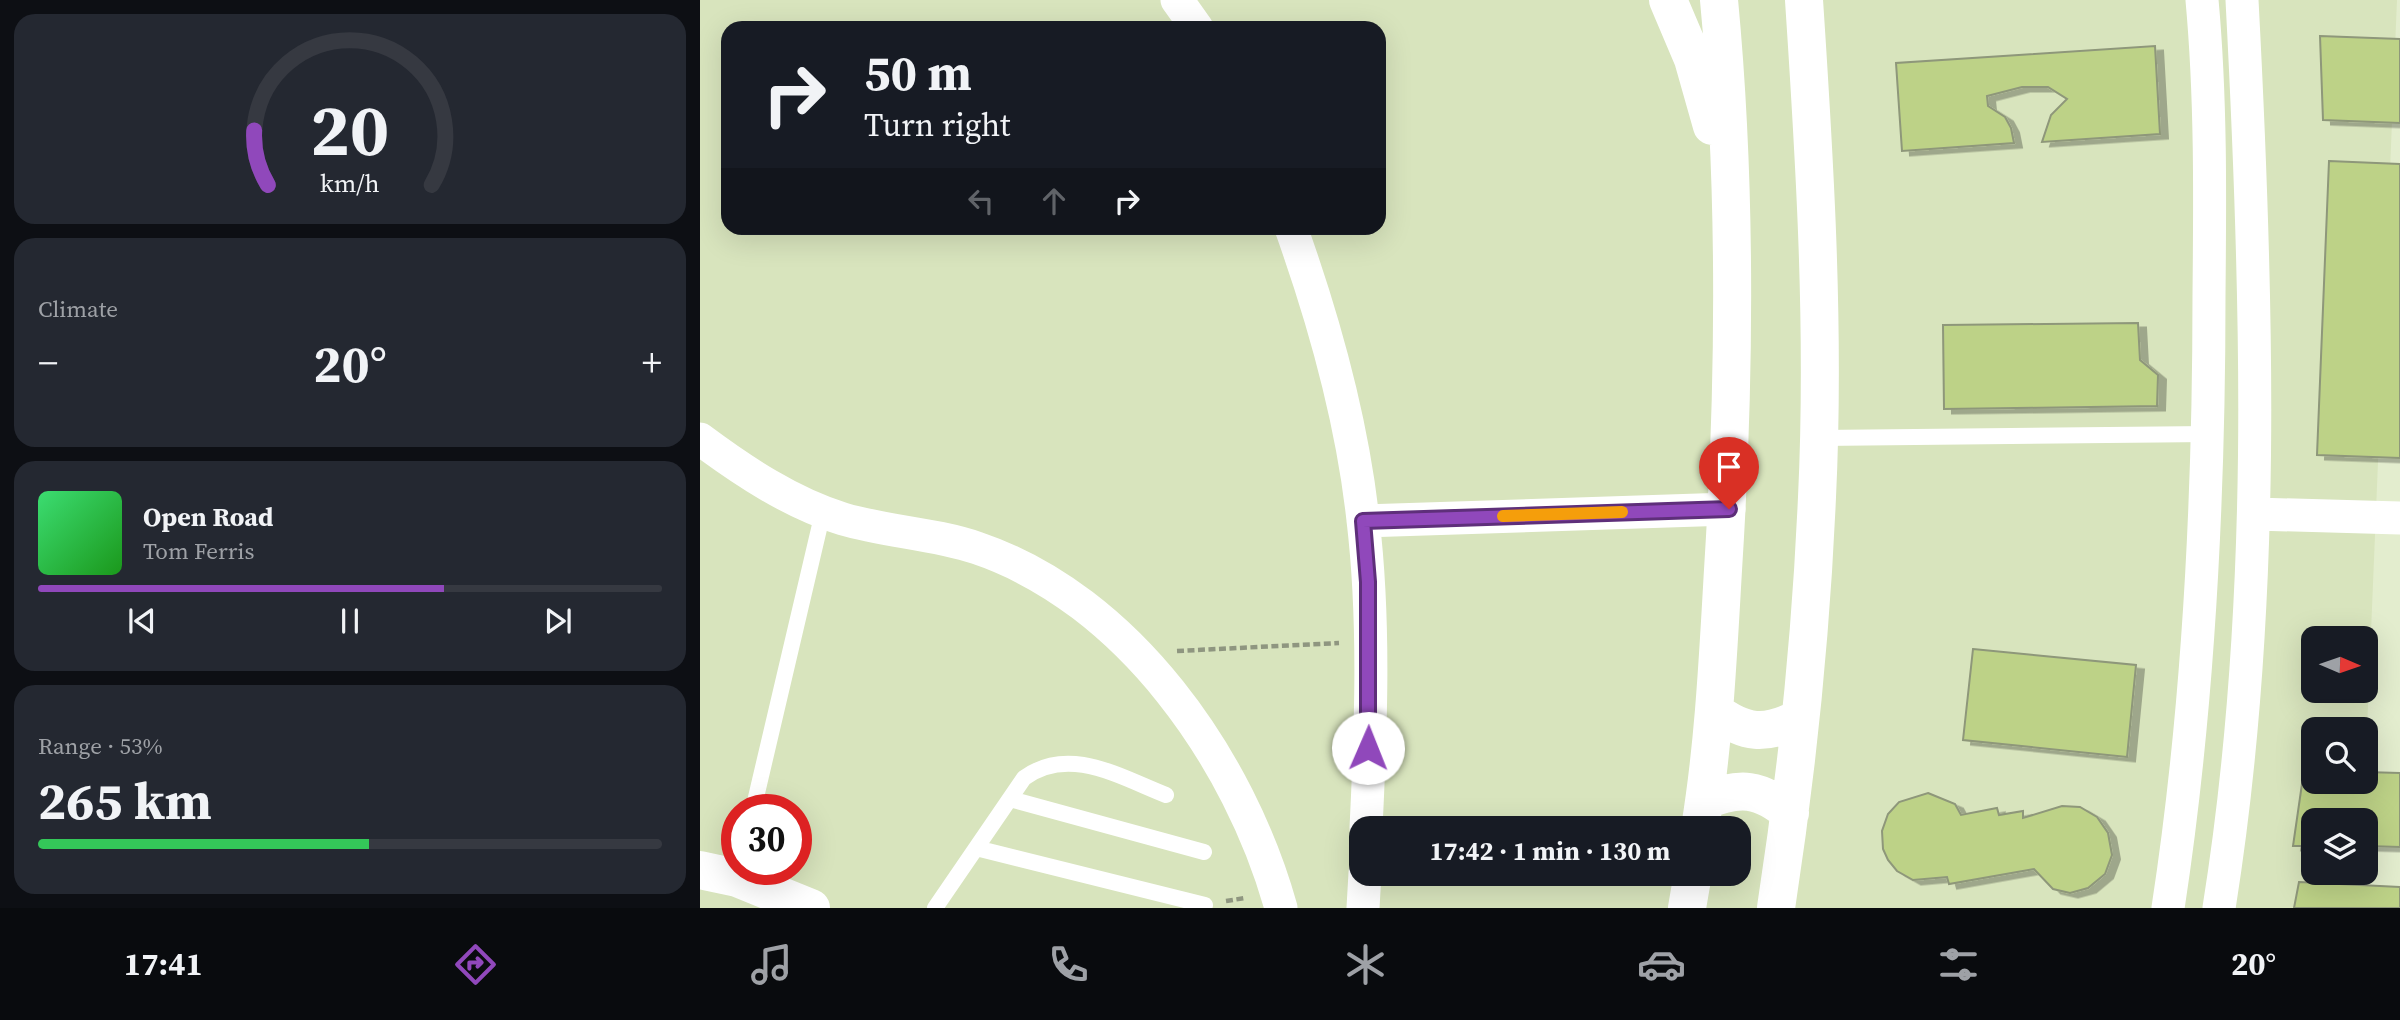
<!DOCTYPE html>
<meta charset="utf-8">
<style>
:root{--surface:#171b24;--page:#242831;--text:#f1f3f6;--muted:#9ea1a6;--line:#363941;--accent:#9048bb}
body{margin:0;font-family:"Source Serif 4",serif;background:var(--page);color:var(--text);height:100vh;display:flex;flex-direction:column;font-size:26px;white-space:nowrap}
*{box-sizing:border-box;margin:0}
p{font-size:23px;color:var(--muted)}
.icon{flex:none;width:38px;height:38px;fill:none;stroke:currentColor;stroke-width:2;stroke-linecap:round;stroke-linejoin:round}
.map{position:relative;flex:1;overflow:hidden}
.panel{display:flex;flex-direction:column;gap:14px;padding:14px;background:#0d0f14;width:700px}
.panel>*{flex:none}
.hud{position:absolute;left:21px;top:21px;width:665px;height:214px;border-radius:21px;box-shadow:0 7px 28px #0002;background:#171b24;color:var(--text);overflow:hidden}
.needle{width:46px;rotate:92deg}
.tools{position:absolute;left:1601px;top:626px;display:grid;gap:14px}
.tools a{display:grid;place-items:center;width:77px;height:77px;border-radius:14px;background:var(--surface);box-shadow:0 7px 28px #0002;font-size:35px}
.speed{position:absolute;left:21px;top:794px;display:flex;gap:14px;font-size:35px;font-weight:700;text-align:center}
.speed>*{display:grid;place-content:center;width:91px;height:91px;border-radius:50%;background:var(--surface);box-shadow:0 7px 28px #0002;line-height:1}
.speed .limit{border:10px solid #d22;background:#fff;color:#111}
.pin{position:absolute;display:grid;place-items:center;width:60px;height:60px;color:#fff;margin:-72px -30px;border-radius:50% 50% 50% 0;rotate:-45deg;box-shadow:0 0 7px #0007}
.pin .icon{rotate:45deg}
.me{position:absolute;width:77px;margin:-38px;rotate:1deg;stroke-linejoin:round;filter:drop-shadow(0 0 5px #0008)}
.turn{display:flex;align-items:center;gap:24px;height:147px;padding:0 28px;font-size:32px}
.turn .icon{width:91px;height:91px;stroke-width:2.5}
.turn b{display:block;font-size:49px;line-height:60px}
.lanes{display:flex;align-items:center;height:66px;padding:0 28px;background:#0003;justify-content:center;gap:35px;direction:ltr}
.lanes .off{opacity:.35}
.big{font-size:52px;font-weight:700;line-height:1.1}
.panel .widget{flex:1;display:flex;flex-direction:column;justify-content:center;gap:10px;min-width:0;padding:0 24px;border-radius:21px;background:var(--page)}
.panel .dial{align-items:center;gap:0}
.dial svg{height:182px;overflow:visible;fill:none;stroke:var(--line);stroke-width:7;stroke-linecap:round;text-anchor:middle}
.dial text{fill:var(--text);stroke:none}
.song{display:flex;align-items:center;gap:21px}
.cover{width:84px;height:84px;border-radius:10px;background:linear-gradient(135deg,hsl(140 70% 55%),hsl(120 70% 35%))}
.played{height:7px;border-radius:4px;background:linear-gradient(90deg,var(--accent) 65%,var(--line) 65%)}
.keys{display:flex;justify-content:space-around;direction:ltr}
.heat{display:flex;justify-content:space-between;align-items:center;font-size:38px;direction:ltr}
.charge{height:10px;border-radius:5px;background:linear-gradient(90deg,#34c759 53%,var(--line) 0)}
.trip{position:absolute;left:649px;top:816px;width:402px;height:70px;border-radius:21px;background:var(--surface);box-shadow:0 7px 28px #0002;font-weight:700;line-height:70px;text-align:center}
.tabs{display:flex;height:112px;justify-content:space-around;align-items:center;background:#090b0e;color:var(--muted)}
.tabs .icon{width:49px;height:49px}
.tabs .selected{color:var(--accent)}
.tabs b{font-size:32px;color:var(--text)}
main{display:flex;flex:1;min-height:0}
.map>svg:first-child{display:block}
</style>
<main>
<section class="panel">
<div class="widget dial"><svg viewBox="0 0 100 80">
<path d="M14 69A42 42 0 1 1 86 69"/>
<path d="M14 69A42 42 0 0 1 8 45" stroke="#9048bb"/>
<text x="50" y="56" font-size="32" font-weight="700">20</text>
<text x="50" y="72" font-size="11">km/h</text>
</svg></div>
<div class="widget"><p>Climate</p>
<div class="heat"><a>−</a><b class="big">20°</b><a>+</a></div>
</div>
<div class="widget">
<div class="song"><i class="cover"></i><div><b>Open Road</b><p>Tom Ferris</p></div></div>
<div class="played"></div>
<div class="keys"><svg class="icon" aria-label="previous" viewBox="0 0 24 24"><path d="M18 5L8 12l10 7zM5 5v14"/></svg><svg class="icon" aria-label="pause" viewBox="0 0 24 24"><path d="M8 5v14M16 5v14"/></svg><svg class="icon" aria-label="next" viewBox="0 0 24 24"><path d="M6 5l10 7-10 7zM19 5v14"/></svg></div>
</div>
<div class="widget"><p>Range · 53%</p><b class="big">265 km</b><div class="charge"></div></div>
</section>
<div class="map">
<svg width="1700" height="908" viewBox="0 0 1700 908">
<defs>
<filter id="shadow"><feDropShadow dx="8" dy="4.5" stdDeviation="0" flood-color="#0004"/></filter>
</defs>
<rect width="100%" height="100%" fill="#e3edce"/>
<path fill="#d8e4bd" fill-rule="evenodd" d="M 0,0 L 1697,0 L 1666,754 L 1666,730 L 1614,730 L 1614,873 L 1661,873 L 1660,908 L 0,908 ZM 28,28 L 679,28 L 679,228 L 28,228 ZM 1614,639 L 1666,639 L 1666,691 L 1614,691 ZM 37,810 L 96,810 L 96,870 L 37,870 ZM 662,828 L 1040,828 L 1040,873 L 662,873 Z"/>
<path fill="#bdd287" stroke="#8e977a" stroke-width="2" filter="url(#shadow)" d="M 1620,36 L 1700,39 L 1700,123 L 1623,120 Z
M 1455,46 L 1460,134 L 1342,142 L 1351,115 L 1367,99 L 1348,87 L 1322,87 L 1287,96 L 1288,106 L 1305,117 L 1311,128 L 1314,143 L 1202,151 L 1196,63 Z
M 1629,161 L 1700,164 L 1700,458 L 1617,455 Z
M 1438,323 L 1440,360 L 1458,375 L 1457,406 L 1244,409 L 1243,325 Z
M 1273,649 L 1436,665 L 1427,757 L 1263,740 Z
M 1604,770 L 1614,770 L 1614,782 L 1666,782 L 1666,772 L 1700,773 L 1700,847 L 1666,846 L 1666,821 L 1614,821 L 1614,846 L 1593,846 Z
M 1228,793 L 1255,804 L 1261,815 L 1297,808 L 1299,815 L 1323,811 L 1323,818 L 1362,806 L 1380,807 L 1397,817 L 1408,833 L 1412,855 L 1405,874 L 1388,888 L 1370,893 L 1353,889 L 1334,869 L 1249,884 L 1247,877 L 1213,880 L 1197,871 L 1188,860 L 1183,849 L 1182,831 L 1188,814 L 1199,802 Z
M 1599,882 L 1700,887 L 1700,908 L 1594,908 Z"/>
<g fill="none" stroke-linecap="round" stroke-linejoin="round">
<path stroke="#8f9680" stroke-width="4.5" stroke-dasharray="7 3.5" stroke-linecap="butt" d="M 477,651 L 639,643
M 526,901 L 545,898"/>
<path stroke="#fff" stroke-width="16" d="M 1120,438 L 1509,434
M 310,799 L 504,852
M 53,810 L 123,512
M 276,848 L 505,905
M 235,908 L 324,778 C 369,745 420,777 466,795"/>
<path stroke="#fff" stroke-width="33" d="M 477,0 L 497,28
M 591,228 C 625,323 652,419 663,520 C 675,621 671,726 666,828
M 0,439 C 43,471 91,503 143,519 C 187,532 233,533 277,548 C 428,599 540,760 581,908
M 1555,514 L 1700,518
M 663,521 L 1029,509
M 663,908 L 665,873
M 1468,908 C 1499,706 1509,500 1509,296 C 1510,198 1511,98 1502,0
M 1519,908 C 1567,608 1558,302 1542,0"/>
<path stroke="#fff" stroke-width="38" d="M 968,0 L 993,59 L 1012,126
M 1014,711 C 1045,734 1065,736 1100,718
M 1004,801 C 1040,786 1060,788 1090,813
M 1000,828 C 1014,743 1018,656 1023,570 C 1035,381 1037,189 1019,0
M 0,870 L 37,878 L 111,908
M 987,908 L 993,873
M 1076,908 C 1097,772 1111,635 1117,497 C 1125,332 1115,165 1104,0"/>
</g>
<g fill="none" stroke-linecap="round" stroke-linejoin="round">
<g stroke="#5e2f7a" stroke-width="18">
<path id="route" d="M 668,748 L 668,582 L 663,521 L 1029,509"/>
</g>
<use href="#route" stroke="#9048bb" stroke-width="12"/>
<path stroke="#f59e0b" stroke-width="12" d="M 803,516 L 922,512"/>
</g>
</svg>
<div class="tools">
<a><svg class="needle" viewBox="-14 -14 28 28"><path d="M0-13l5 13h-10z" fill="#e53935"/><path d="M0 13l5-13h-10z" fill="#9ea1a6"/></svg></a>
<a><svg class="icon" aria-label="search" viewBox="0 0 24 24"><circle cx="10" cy="10" r="6"/><path d="M15 15l6 6"/></svg></a>
<a><svg class="icon" aria-label="layers" viewBox="0 0 24 24"><path d="M12 4l9 5-9 5-9-5zM3 14l9 5 9-5"/></svg></a>
</div>
<div class="speed"><div class="limit">30</div></div>
<div class="pin" style="left:1029px;top:509px;background:#d93025"><svg class="icon" aria-label="arrive" viewBox="0 0 24 24"><path d="M6 21V4h12l-3 4 3 4H6"/></svg></div>
<svg class="me" style="left:668px;top:748px" viewBox="-20 -20 40 40"><circle r="19" fill="#fff"/><path d="M0-13L10 11 0 6-10 11z" fill="#9048bb"/></svg>
<div class="trip">17:42 · 1 min · 130 m</div>
<div class="hud">
<div class="turn"><svg class="icon" aria-label="right" viewBox="0 0 24 24"><path d="M7 20v-9h11M14 6l5 5-5 5"/></svg><div><b>50 m</b>Turn right</div></div>
<div class="lanes"><svg class="icon off" aria-label="left" viewBox="0 0 24 24"><path d="M17 20v-9H6M10 6l-5 5 5 5"/></svg><svg class="icon off" aria-label="ahead" viewBox="0 0 24 24"><path d="M12 20V5M6 11l6-6 6 6"/></svg><svg class="icon" aria-label="right" viewBox="0 0 24 24"><path d="M7 20v-9h11M14 6l5 5-5 5"/></svg></div>
</div>
</div>
</main>
<nav class="tabs">
<b>17:41</b>
<svg class="icon selected" aria-label="directions" viewBox="0 0 24 24"><path d="M12 3l9 9-9 9-9-9zM9 14v-3h6M13 9l2 2-2 2"/></svg>
<svg class="icon" aria-label="music" viewBox="0 0 24 24"><path d="M9 18V5l10-2v13"/><circle cx="6" cy="18" r="3"/><circle cx="16" cy="16" r="3"/></svg>
<svg class="icon" aria-label="phone" viewBox="0 0 24 24"><path d="M5 4h4l2 5-3 2q2 4 5 5l2-3 5 2v4C11 20 4 13 5 4z"/></svg>
<svg class="icon" aria-label="climate" viewBox="0 0 24 24"><path d="M12 3v18M4 7l16 10M4 17L20 7"/></svg>
<svg class="icon" aria-label="car" viewBox="0 0 24 24"><path d="M5 17H2v-5l4-1 3-4h7l3 4 3 1v5h-3M9 17h6M6 11h13"/><circle cx="7" cy="17" r="2"/><circle cx="17" cy="17" r="2"/></svg>
<svg class="icon" aria-label="filters" viewBox="0 0 24 24"><path d="M4 7h16M4 17h16"/><circle cx="9" cy="7" r="2"/><circle cx="15" cy="17" r="2"/></svg>
<b>20°</b>
</nav>
